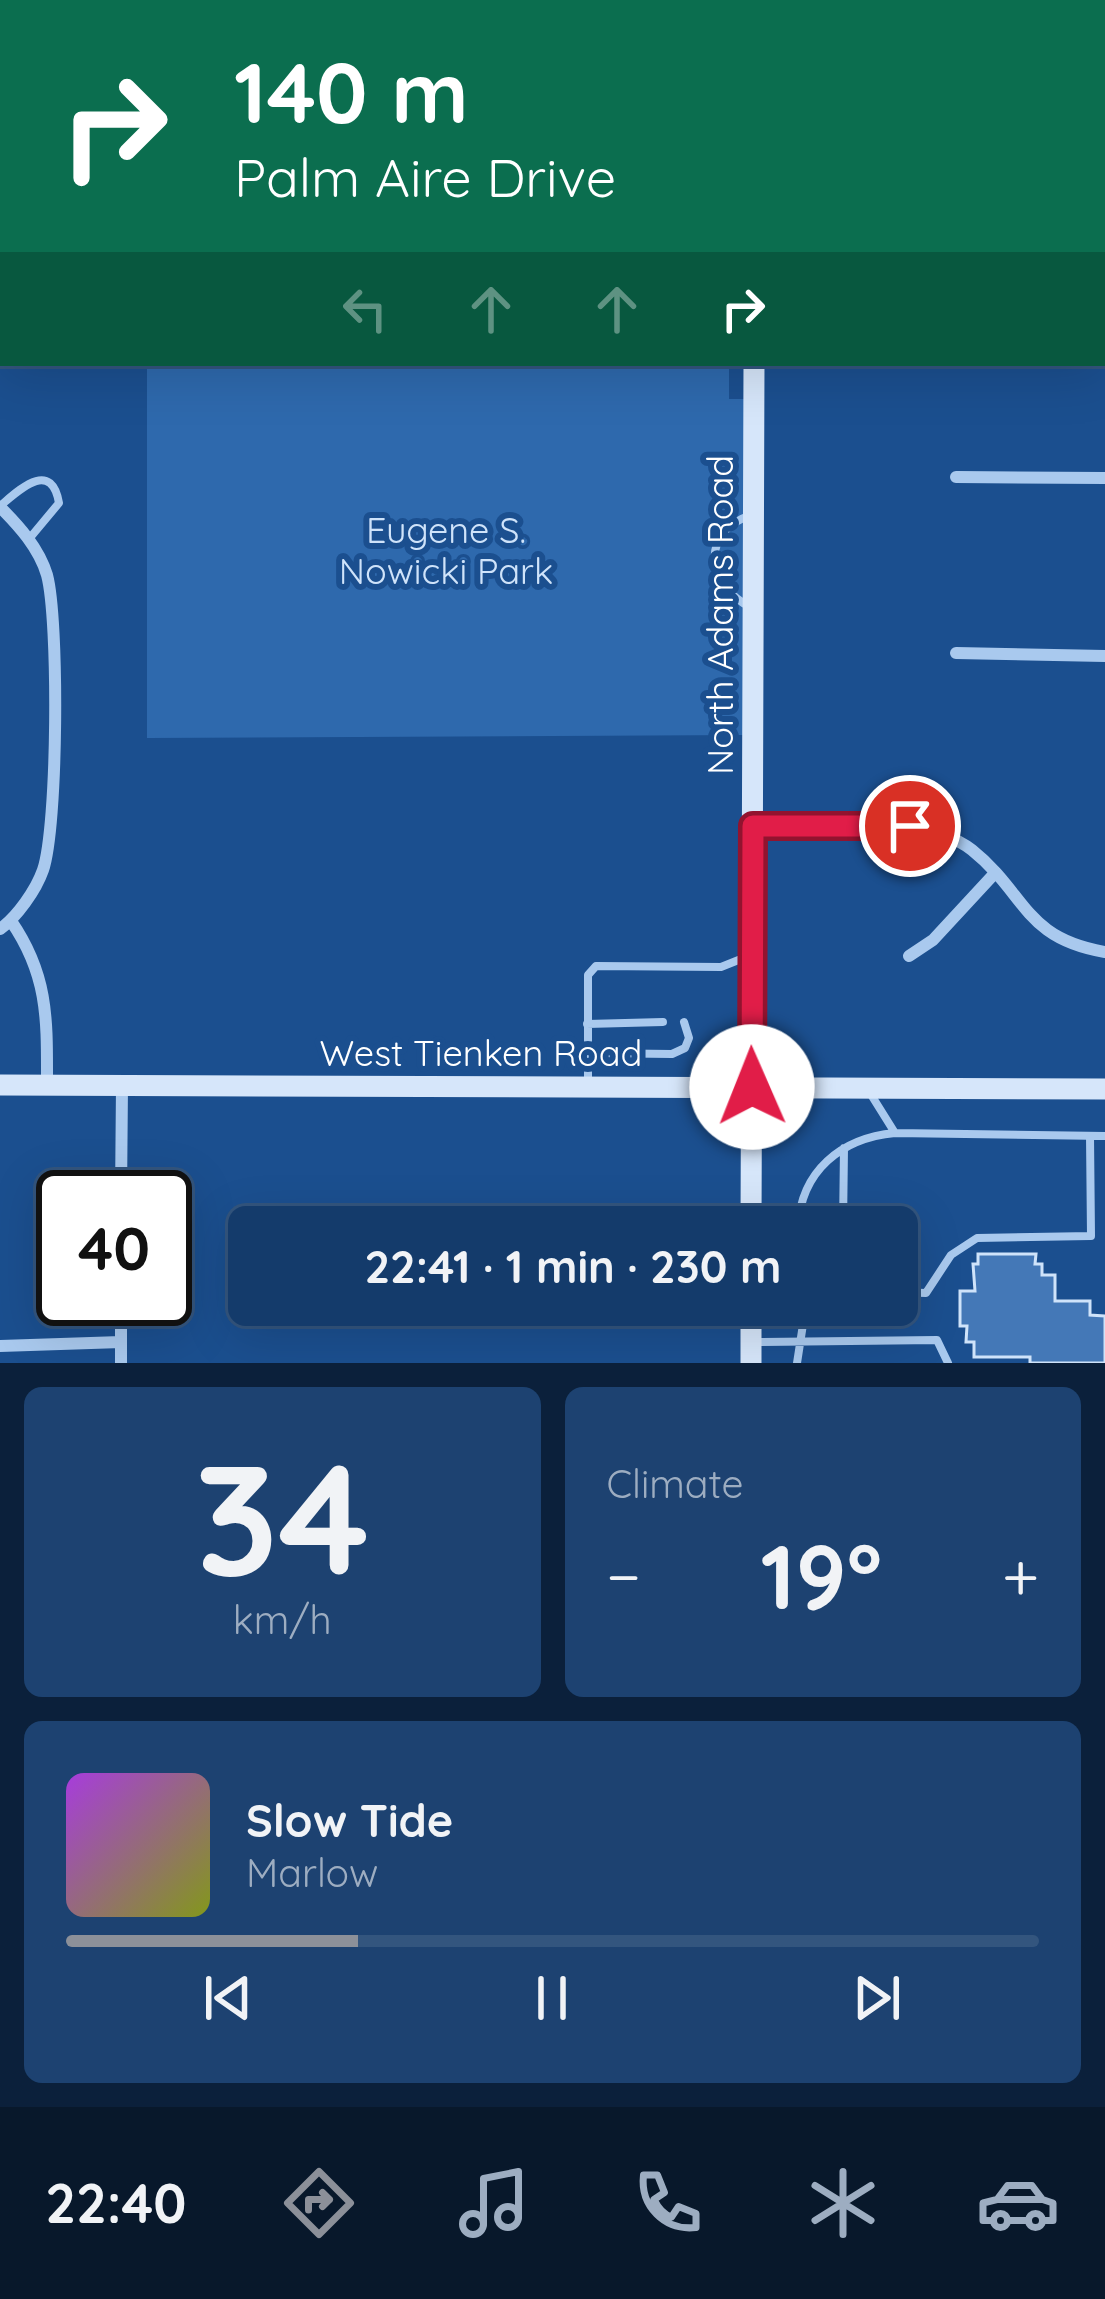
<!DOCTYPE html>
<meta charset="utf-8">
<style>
:root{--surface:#143b6b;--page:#1d4271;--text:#f1f3f6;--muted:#9dadc1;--line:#33557e;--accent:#8c9099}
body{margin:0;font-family:Quicksand,sans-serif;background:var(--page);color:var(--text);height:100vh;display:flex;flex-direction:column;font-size:45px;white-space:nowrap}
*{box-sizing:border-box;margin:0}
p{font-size:39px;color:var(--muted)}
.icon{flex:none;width:66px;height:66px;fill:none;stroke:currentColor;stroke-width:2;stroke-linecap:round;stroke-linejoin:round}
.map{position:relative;height:1363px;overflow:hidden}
.drawer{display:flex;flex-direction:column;gap:24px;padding:24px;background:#0b203b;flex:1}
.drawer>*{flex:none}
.top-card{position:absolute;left:0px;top:0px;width:1107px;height:366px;box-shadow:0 12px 48px #0002,0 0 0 3px var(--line);background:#0b6e4f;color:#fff;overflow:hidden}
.speed{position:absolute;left:36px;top:1170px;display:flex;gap:24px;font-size:60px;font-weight:700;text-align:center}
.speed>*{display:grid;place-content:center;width:156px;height:156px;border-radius:50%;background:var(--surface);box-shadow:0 12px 48px #0002,0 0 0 3px var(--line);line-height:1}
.speed .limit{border:6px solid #111;border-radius:18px;background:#fff;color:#111}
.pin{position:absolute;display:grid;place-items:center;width:102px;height:102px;color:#fff;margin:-51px;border:6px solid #fff;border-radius:50%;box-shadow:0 3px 12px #0007}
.me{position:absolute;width:132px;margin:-66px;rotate:359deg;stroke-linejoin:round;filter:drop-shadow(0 0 9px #0008)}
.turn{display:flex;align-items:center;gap:42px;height:252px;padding:0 36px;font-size:54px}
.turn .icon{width:156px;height:156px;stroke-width:2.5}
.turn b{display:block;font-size:84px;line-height:102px}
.lanes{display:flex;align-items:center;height:114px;padding:0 36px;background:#0003;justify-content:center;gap:60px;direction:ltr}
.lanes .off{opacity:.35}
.big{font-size:90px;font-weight:800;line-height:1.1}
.drawer .tile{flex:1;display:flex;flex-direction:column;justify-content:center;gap:18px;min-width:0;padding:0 42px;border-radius:18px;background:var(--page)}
.drawer .dial{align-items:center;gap:0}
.dial b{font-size:156px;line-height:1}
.song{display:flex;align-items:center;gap:36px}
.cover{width:144px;height:144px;border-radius:18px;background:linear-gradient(135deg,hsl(280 70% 55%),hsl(70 70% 35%))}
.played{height:12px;border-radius:6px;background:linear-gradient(90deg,var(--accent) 30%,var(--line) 30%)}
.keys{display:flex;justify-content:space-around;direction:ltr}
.heat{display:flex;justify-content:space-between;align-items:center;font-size:66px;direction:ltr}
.drawer .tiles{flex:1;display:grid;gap:24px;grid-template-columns:1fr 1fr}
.tile:last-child{grid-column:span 2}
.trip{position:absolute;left:228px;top:1206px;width:690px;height:120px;border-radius:18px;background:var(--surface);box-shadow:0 12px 48px #0002,0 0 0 3px var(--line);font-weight:800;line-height:120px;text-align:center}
.tabs{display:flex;height:192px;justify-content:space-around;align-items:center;background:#08182b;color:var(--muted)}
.tabs .icon{width:84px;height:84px}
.tabs .active{color:var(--accent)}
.tabs b{font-size:54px;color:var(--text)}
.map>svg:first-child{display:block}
</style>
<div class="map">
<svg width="1105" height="1363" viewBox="0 0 1105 1363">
<rect width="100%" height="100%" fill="#1b4f8f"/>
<path fill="#2e69ad" d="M 147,0 L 747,0 L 147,3 Z
M 147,363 L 729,363 L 729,399 L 745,399 L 745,735 L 147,738 Z"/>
<path fill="#4478b7" stroke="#cfe3fa" stroke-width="3" d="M 978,1254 L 1036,1254 L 1035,1264 L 1042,1264 L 1042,1275 L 1055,1275 L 1055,1301 L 1090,1301 L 1090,1315 L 1105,1316 L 1105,1363 L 1030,1363 L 1030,1357 L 974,1357 L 974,1342 L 966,1342 L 967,1326 L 960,1326 L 960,1291 L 975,1291 L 973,1264 L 978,1264 Z"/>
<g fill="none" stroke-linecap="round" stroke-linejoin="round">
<path stroke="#a9c9ee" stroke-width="8" d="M 0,506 C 18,491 51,458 59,503 L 29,539
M 751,515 C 698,533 707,586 752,608
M 587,1024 L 663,1022
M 588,1053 L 672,1054 L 685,1048 L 689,1038 L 684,1022
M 588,1085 L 588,975 L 596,966 L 721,967 L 751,955
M 870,1093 L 895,1133
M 798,1227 C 801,1171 841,1138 895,1133 L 1105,1136
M 843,1227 L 844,1148
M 897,1292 L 926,1293 L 951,1255 L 977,1238 L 1091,1236 L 1090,1136
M 754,1342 L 937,1340 L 948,1363
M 797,1363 L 806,1305"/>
<path stroke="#a9c9ee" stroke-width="12" d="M 900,0 L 900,3
M 1104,136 L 1105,136
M 1104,308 L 1105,308
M 956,477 L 1105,478
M 0,507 C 19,526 39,548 47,575 C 59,620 58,826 43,870 C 36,890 17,917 0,929
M 956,653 L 1105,656
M 753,826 L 911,826 C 932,831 954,836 972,850 C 1027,894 1023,938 1105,952
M 11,921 C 49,976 47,1021 47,1085
M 909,956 L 933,940 L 995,873
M 121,1197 L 122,1085
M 121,1299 L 121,1363
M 0,1346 L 121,1342"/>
<path stroke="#d6e6fa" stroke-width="21" d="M 755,0 L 755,3
M 0,1085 L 1105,1089
M 751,1227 L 754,363
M 751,1363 L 751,1305"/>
</g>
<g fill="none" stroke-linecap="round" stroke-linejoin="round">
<g stroke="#92132f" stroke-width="30">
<path id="route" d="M 752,1087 L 753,826 L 910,826"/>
</g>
<use href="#route" stroke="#e11d48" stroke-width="21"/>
</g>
<g text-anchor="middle" stroke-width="12" stroke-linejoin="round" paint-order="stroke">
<g font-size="36" fill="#cfe3fa" stroke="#1b4f8f">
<text x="446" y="543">Eugene S.<tspan x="446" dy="41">Nowicki Park</tspan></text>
</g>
<g font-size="36" fill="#fff" stroke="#1b4f8f">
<text transform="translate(720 615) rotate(-90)" y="13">North Adams Road</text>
<text x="481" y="1066">West Tienken Road</text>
</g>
</g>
</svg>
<div class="speed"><div class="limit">40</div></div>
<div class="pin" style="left:910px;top:826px;background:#d93025"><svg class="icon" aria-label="arrive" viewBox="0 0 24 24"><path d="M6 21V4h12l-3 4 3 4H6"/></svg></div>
<svg class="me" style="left:752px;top:1087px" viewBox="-20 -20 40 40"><circle r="19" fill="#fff"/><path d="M0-13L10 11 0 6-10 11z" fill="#e11d48"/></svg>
<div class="trip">22:41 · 1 min · 230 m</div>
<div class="top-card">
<div class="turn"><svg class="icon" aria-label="right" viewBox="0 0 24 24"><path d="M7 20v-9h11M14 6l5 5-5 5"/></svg><div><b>140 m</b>Palm Aire Drive</div></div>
<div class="lanes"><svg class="icon off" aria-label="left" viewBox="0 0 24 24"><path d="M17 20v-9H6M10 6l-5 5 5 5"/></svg><svg class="icon off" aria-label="ahead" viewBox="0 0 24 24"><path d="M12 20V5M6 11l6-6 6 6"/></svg><svg class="icon off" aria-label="ahead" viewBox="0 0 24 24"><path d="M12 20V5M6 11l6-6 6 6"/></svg><svg class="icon" aria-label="right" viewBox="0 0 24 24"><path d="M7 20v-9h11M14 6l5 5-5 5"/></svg></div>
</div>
</div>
<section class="drawer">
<div class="tiles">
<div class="tile dial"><b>34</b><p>km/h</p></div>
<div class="tile"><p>Climate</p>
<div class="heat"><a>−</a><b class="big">19°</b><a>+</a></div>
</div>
<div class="tile">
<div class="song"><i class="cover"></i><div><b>Slow Tide</b><p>Marlow</p></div></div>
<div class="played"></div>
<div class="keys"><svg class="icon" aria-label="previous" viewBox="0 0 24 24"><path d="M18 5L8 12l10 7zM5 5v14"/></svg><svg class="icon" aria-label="pause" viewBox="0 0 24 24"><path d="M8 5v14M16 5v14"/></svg><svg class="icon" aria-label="next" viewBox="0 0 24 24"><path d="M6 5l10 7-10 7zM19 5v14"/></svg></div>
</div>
</div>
</section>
<nav class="tabs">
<b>22:40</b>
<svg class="icon active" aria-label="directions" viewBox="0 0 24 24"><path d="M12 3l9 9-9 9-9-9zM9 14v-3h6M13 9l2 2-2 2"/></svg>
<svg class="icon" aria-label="music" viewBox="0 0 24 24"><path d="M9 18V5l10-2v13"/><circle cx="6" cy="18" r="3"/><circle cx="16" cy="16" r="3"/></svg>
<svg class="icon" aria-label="phone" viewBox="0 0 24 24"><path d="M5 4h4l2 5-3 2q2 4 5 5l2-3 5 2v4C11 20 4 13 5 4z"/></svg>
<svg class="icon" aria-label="climate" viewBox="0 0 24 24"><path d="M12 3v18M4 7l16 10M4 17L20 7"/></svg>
<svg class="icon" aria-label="car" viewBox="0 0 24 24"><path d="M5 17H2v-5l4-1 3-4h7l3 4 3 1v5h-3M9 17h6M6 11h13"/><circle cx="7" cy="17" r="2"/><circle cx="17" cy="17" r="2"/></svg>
</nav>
